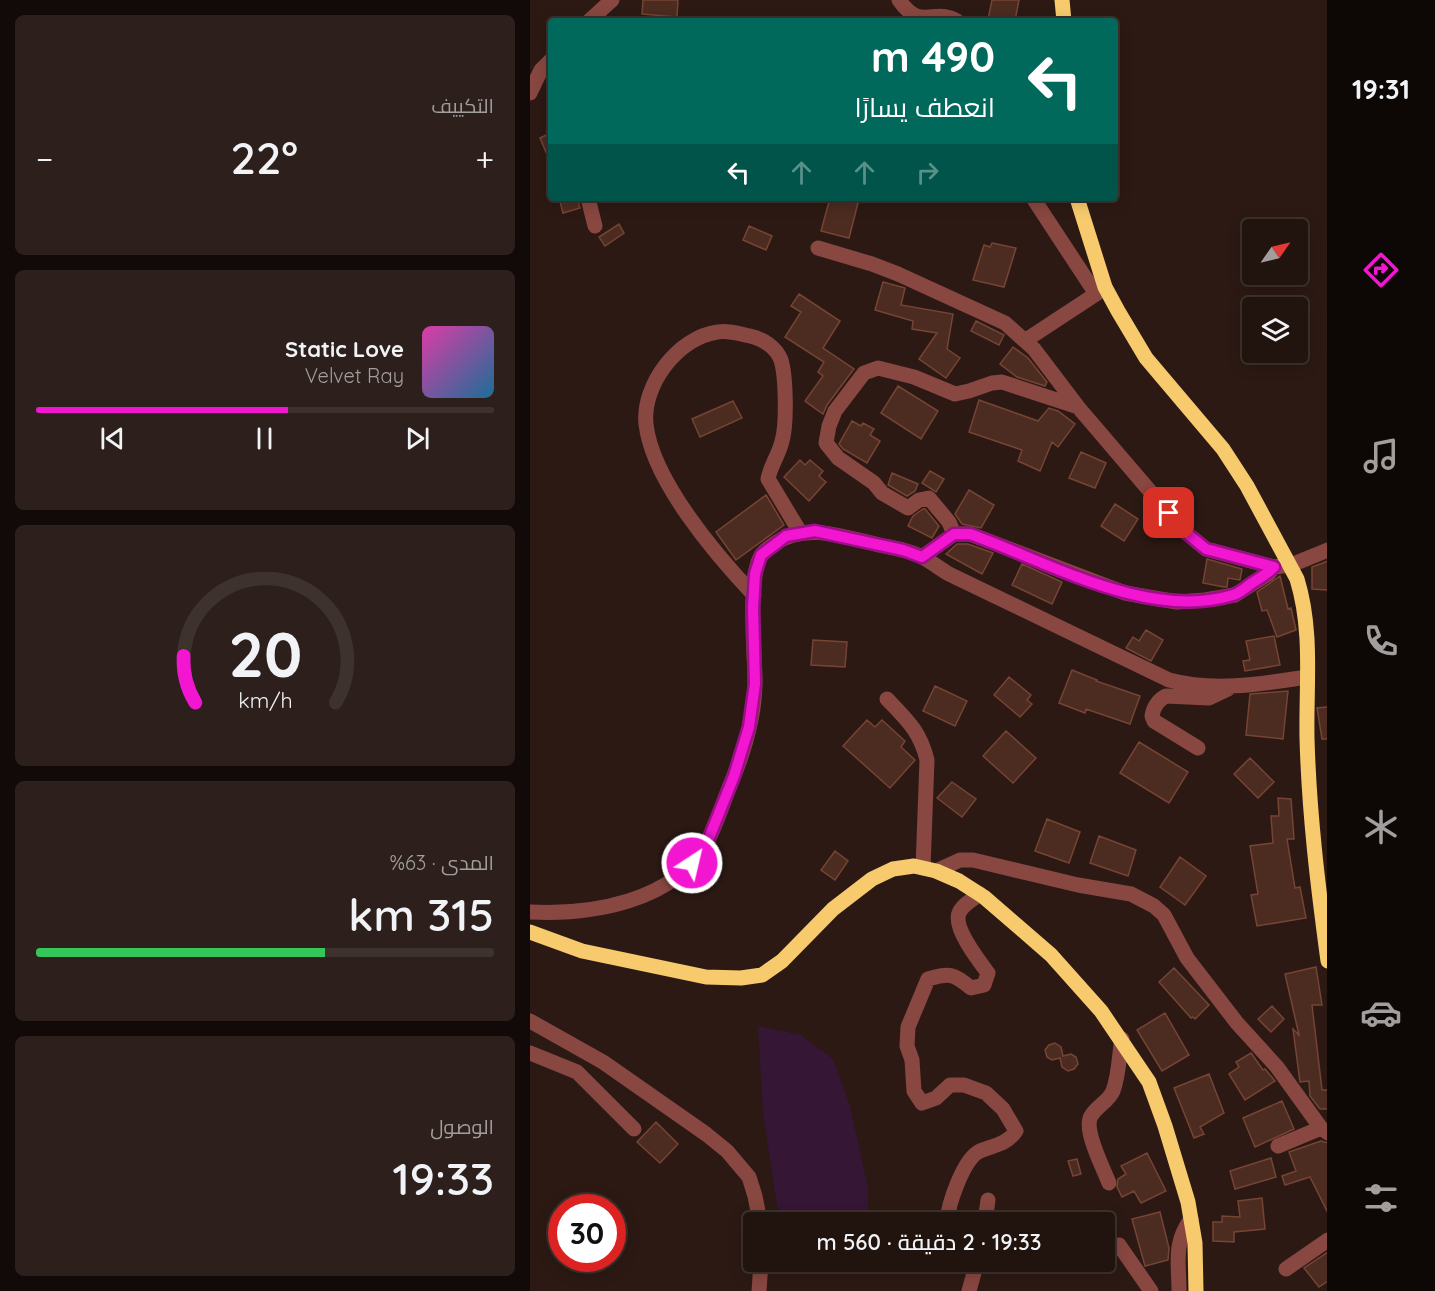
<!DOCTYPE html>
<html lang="ar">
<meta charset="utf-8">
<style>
:root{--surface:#21130e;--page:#2d201c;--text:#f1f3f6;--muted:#a29e9e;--line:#3e322e;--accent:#f216d1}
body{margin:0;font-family:Quicksand,Cairo,sans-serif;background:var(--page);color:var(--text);direction:rtl;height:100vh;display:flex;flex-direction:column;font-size:22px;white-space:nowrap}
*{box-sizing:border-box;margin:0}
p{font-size:20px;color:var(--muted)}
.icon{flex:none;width:33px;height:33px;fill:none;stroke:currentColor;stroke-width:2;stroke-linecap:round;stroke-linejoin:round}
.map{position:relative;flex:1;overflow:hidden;direction:ltr}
.details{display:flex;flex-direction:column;gap:15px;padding:15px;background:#120a08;width:530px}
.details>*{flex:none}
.guide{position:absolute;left:18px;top:18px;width:570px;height:183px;border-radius:6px;box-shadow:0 3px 15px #0003,0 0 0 2px var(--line);direction:rtl;background:#00695c;color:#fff;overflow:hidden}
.needle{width:39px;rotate:56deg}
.controls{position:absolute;left:712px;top:219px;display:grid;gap:12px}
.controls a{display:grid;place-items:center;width:66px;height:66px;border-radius:6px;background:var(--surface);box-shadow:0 3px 15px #0003,0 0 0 2px var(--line);font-size:30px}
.speed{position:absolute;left:18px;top:1194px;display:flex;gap:12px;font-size:30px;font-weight:700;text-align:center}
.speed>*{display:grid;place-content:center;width:78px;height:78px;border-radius:50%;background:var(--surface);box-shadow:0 3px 15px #0003,0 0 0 2px var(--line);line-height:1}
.speed .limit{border:9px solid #d22;background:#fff;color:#111}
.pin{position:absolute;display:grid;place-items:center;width:51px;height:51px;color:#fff;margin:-26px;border-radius:12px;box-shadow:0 3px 9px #0006}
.me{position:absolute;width:66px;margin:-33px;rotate:35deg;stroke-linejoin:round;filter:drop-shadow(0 0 4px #0008)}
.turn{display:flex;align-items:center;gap:21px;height:126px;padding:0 24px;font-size:27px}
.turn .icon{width:78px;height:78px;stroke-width:2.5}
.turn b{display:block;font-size:42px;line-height:51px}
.lanes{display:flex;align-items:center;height:57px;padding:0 24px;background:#0003;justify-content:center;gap:30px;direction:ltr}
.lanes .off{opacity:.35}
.big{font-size:45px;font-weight:600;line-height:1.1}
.details .tile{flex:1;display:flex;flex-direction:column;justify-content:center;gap:9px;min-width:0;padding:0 21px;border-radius:9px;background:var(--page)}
.details .dial{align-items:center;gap:0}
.dial svg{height:156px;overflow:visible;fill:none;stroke:var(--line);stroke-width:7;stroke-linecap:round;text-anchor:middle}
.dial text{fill:var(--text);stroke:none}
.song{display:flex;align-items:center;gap:18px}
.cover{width:72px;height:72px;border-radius:9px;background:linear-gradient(135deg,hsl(320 70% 55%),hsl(200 70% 35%))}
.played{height:6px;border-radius:3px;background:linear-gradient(90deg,var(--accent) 55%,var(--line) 55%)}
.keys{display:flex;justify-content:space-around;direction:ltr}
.heat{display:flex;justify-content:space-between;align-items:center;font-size:33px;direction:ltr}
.charge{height:9px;border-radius:4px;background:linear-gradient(90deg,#34c759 63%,var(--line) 0)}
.trip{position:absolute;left:213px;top:1212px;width:372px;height:60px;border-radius:6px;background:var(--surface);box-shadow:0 3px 15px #0003,0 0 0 2px var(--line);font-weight:600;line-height:60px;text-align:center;direction:rtl}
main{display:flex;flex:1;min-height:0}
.tab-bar{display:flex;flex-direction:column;width:108px;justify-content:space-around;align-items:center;background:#0d0806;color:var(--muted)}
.tab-bar .icon{width:42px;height:42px}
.tab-bar .active{color:var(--accent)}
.tab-bar b{font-size:27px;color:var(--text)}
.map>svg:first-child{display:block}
</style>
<main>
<nav class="tab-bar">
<b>19:31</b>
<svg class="icon active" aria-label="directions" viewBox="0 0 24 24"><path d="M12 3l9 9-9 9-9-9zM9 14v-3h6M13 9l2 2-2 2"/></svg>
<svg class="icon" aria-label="music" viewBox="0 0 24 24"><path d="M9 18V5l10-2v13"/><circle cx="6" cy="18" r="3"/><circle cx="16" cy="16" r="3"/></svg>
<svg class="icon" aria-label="phone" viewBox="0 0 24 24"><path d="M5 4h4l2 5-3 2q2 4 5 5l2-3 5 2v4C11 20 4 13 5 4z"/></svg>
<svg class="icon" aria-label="climate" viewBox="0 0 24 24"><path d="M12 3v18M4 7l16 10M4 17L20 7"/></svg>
<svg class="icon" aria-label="car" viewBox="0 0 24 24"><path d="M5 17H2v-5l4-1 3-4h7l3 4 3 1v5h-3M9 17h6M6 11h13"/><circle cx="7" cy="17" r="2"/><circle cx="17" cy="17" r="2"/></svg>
<svg class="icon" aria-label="filters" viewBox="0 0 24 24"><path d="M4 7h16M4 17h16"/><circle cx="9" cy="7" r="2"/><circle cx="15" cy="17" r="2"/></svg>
</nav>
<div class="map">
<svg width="798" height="1291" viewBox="0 0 798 1291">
<rect width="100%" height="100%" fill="#2c1913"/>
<path fill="#351635" d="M 228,1026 L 271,1035 L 303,1059 L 320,1106 L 338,1188 L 338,1222 L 253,1222 L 247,1206 L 233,1113 Z"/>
<path fill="#4c2b20" stroke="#764434" stroke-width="1.5" d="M 113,0 L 148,0 L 147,17 L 112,14 Z
M 462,0 L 489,0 L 485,21 L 458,19 Z
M 21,133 L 21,164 L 10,138 Z
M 29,198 L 47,198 L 50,208 L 33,213 Z
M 300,198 L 319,198 L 318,201 L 328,203 L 319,238 L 291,231 Z
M 89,224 L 94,233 L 75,246 L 69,237 Z
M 219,226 L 242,236 L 236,250 L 213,240 Z
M 462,243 L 486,248 L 474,287 L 443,280 L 454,245 L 460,247 Z
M 353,282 L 375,288 L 371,305 L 423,314 L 417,349 L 430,358 L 416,378 L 389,359 L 407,333 L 382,329 L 383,321 L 345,310 Z
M 269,294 L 310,321 L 293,348 L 324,369 L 297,405 L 293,414 L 275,401 L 293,376 L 288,372 L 294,362 L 255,337 L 271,312 L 261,306 Z
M 446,321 L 474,335 L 469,345 L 441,331 Z
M 483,347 L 498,358 L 517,382 L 515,386 L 487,377 L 470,364 Z
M 368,386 L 408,411 L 391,439 L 351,413 Z
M 449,400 L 508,421 L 519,408 L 528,411 L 545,424 L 528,447 L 522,442 L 510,471 L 488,461 L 492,450 L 439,432 Z
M 203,401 L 212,418 L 170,437 L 162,419 Z
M 322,421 L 331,426 L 333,423 L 344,429 L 340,435 L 350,441 L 337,463 L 313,449 L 309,444 Z
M 551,452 L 576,463 L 565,488 L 539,478 Z
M 270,460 L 275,465 L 280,460 L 293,471 L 289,476 L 296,482 L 279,501 L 254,477 Z
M 400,471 L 414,479 L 406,492 L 392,483 Z
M 362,473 L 388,484 L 385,491 L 377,496 L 358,485 Z
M 439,490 L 464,505 L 451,528 L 432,524 L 425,514 Z
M 236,495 L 254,525 L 206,560 L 186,532 Z
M 585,504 L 608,519 L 594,541 L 571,526 Z
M 393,509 L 395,509 L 409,526 L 402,538 L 378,526 L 383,516 Z
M 427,544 L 438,544 L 463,553 L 452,574 L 416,554 Z
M 677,559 L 712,569 L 710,580 L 698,578 L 697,587 L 694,587 L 673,583 Z
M 798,561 L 798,590 L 782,589 L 782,567 Z
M 492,564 L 532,582 L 522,604 L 482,585 Z
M 750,576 L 758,609 L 761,608 L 766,630 L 747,637 L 737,610 L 732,611 L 727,592 Z
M 616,630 L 633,640 L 621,661 L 596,648 L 603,637 L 609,641 Z
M 744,636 L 750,665 L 715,671 L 713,661 L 720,660 L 716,641 Z
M 283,640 L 317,642 L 315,667 L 281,665 Z
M 542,670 L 567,680 L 566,681 L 610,696 L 600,724 L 556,709 L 555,713 L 529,703 Z
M 479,677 L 501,695 L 497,700 L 502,704 L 490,717 L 464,695 Z
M 405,686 L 437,701 L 425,726 L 393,711 Z
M 758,691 L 753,739 L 716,735 L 720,694 Z
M 798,707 L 798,739 L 792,739 L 787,708 Z
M 337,720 L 345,727 L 352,720 L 375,741 L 371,747 L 385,760 L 360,788 L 313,746 Z
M 476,731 L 506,758 L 483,783 L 453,756 Z
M 609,742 L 658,772 L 639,803 L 590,773 Z
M 720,758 L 744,782 L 728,798 L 704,774 Z
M 422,782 L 446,799 L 432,817 L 407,798 Z
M 748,798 L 761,799 L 764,839 L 757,839 L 765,888 L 770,887 L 776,918 L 727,926 L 721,895 L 728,894 L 720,846 L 743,843 L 741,816 L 749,816 Z
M 517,819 L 550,832 L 539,863 L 505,851 Z
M 569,836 L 606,850 L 598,876 L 560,863 Z
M 305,851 L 318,861 L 305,880 L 291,870 Z
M 650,857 L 676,876 L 655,905 L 630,887 Z
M 786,967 L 792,1005 L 782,1005 L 792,1090 L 798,1090 L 798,1109 L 790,1109 L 780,1096 L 779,1081 L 770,1082 L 763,1029 L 769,1035 L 755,974 Z
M 644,968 L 679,1005 L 665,1019 L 663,1017 L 661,1018 L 629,982 Z
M 742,1006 L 754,1019 L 741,1032 L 728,1019 Z
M 635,1013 L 659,1055 L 632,1071 L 607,1030 Z
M 525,1043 L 531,1047 L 533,1056 L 541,1054 L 546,1057 L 548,1064 L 544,1069 L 538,1071 L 532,1067 L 530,1058 L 522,1060 L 517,1057 L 515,1050 L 519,1045 Z
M 721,1053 L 733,1070 L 735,1069 L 745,1081 L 715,1100 L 699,1074 L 709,1067 L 706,1062 Z
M 679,1074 L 694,1113 L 670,1127 L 674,1134 L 664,1138 L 644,1088 Z
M 752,1101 L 764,1129 L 725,1147 L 713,1118 Z
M 126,1122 L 148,1144 L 130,1163 L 107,1142 Z
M 791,1141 L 798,1143 L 798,1213 L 780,1177 L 755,1185 L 752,1176 L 766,1171 L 759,1152 Z
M 617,1153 L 636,1191 L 611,1203 L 604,1191 L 592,1197 L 587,1187 L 588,1179 L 596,1174 L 591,1166 Z
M 741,1158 L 746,1177 L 705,1189 L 700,1171 Z
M 547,1159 L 551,1174 L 543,1176 L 538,1161 Z
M 732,1198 L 735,1229 L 704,1232 L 704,1242 L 683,1241 L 683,1222 L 692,1222 L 692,1216 L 710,1217 L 708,1201 Z
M 630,1212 L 639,1248 L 638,1260 L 615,1266 L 602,1219 Z
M 798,1252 L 798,1281 L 789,1287 L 774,1268 Z"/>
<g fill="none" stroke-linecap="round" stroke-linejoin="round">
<path stroke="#884741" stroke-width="15" d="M 369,0 C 391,32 403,7 427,21
M 59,21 L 82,0
M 0,93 L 11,70 L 21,60
M 58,198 L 65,226
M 503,198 L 566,294 L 575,287
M 288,248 L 342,264 L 368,274 L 475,323 L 504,349 L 548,407 L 654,531 L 676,549 L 744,567
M 496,340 L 566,294
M 424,534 L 419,522 L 399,498 L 389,500 L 378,508 L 352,493 L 344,483 L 308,458 L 296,443 L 299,426 L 305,411 L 334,373 L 348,368 L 384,377 L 425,394 L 439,391 L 462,383 L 472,382 L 548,407
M 392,557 L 424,534 L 440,534 L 595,593 L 647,602 L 675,600 L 705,595 L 738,574 L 744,567 L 761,565 L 798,550
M 224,595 C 186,555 122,480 116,424 C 112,385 148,337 188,332 C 198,330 210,334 220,336 C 233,339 246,347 251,360 C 256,376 257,425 252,441 C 249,455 240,466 238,479 L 270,532
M 357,699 C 377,720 390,731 397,760 L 393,868
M 668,748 L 624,721 L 622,716 C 623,708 628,700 636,696 L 679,698 L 698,689
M 406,871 L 430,860 L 443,860 L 548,885 L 601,894 L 624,906 L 634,915 L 657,958 L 707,1023 L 747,1067 L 791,1128 L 798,1133
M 0,912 C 61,915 145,902 177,842 C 186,825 192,806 199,788 C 213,755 225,718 225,682 C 225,654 217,579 231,556 C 233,551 240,547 244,544 C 276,522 314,537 349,545 C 363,548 379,550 392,557 C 402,562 410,569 419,574 L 639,680 C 685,692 731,684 777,677
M 0,1021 L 73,1062 L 176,1134 L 197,1151 L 219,1177 L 225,1196 L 230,1222
M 0,1053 L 47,1072 L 104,1129
M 748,1146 L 791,1128
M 579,1183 C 573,1167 553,1130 561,1116 C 567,1106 579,1101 583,1091 C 589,1075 589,1055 592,1039
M 417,1222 C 418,1205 433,1159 450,1151 C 464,1145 476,1145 486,1131 L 473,1109 L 456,1093 L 434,1085 L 420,1085 L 406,1098 L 392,1103 L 384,1091 L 382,1060 L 377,1046 L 378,1027 L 398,979 C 420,973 423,973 441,988 L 454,985 L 458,973 C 449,961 423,928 429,913 C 432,905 443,899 450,894
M 455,1222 L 458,1200
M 589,1245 L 621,1291
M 756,1269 L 798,1240
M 229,1291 L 231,1262
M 439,1291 L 447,1262
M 649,1291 C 649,1263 643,1244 661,1219"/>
<path stroke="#f7ca6d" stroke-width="15" d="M 532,0 L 534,21
M 547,198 L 575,287 L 588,311 L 616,358 L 693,449 L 717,486 L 767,579 C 783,631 776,684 777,738 C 779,813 788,887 798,961
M 0,932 L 52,951 L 176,977 L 211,978 L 232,975 L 252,961 L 303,909 L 342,879 L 363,869 L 384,866 L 406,871 L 429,881 L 454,897 L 521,955 L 571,1011 L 619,1082 L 635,1126 L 658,1202 L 665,1243 L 666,1291"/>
</g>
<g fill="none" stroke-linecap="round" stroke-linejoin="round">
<g stroke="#9d0e88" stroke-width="15">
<path id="route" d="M 162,863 L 177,843 L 204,776 L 219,727 L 225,684 L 223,608 L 225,574 L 231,555 L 256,536 L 285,531 L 373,550 L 392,557 L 424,534 L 440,534 C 518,562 619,621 703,595 C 710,593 716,587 722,583 C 730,578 737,574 744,567 L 676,549 L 654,531 L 639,513"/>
</g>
<use href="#route" stroke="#f216d1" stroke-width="10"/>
</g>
</svg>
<div class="controls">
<a><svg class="needle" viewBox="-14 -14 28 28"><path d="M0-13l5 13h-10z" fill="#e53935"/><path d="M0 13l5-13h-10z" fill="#a29e9e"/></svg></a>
<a><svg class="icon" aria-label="layers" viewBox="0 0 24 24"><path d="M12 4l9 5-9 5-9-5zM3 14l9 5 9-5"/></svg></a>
</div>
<div class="speed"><div class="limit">30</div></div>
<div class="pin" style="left:639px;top:513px;background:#d93025"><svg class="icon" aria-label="arrive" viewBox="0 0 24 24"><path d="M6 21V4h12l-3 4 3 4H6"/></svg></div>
<svg class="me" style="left:162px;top:863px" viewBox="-20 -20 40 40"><circle r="17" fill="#f216d1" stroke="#fff" stroke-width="3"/><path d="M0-11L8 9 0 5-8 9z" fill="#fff"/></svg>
<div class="trip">19:33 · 2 دقيقة · 560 m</div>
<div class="guide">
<div class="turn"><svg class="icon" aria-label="left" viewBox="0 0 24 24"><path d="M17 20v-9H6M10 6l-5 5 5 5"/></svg><div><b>490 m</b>انعطف يسارًا</div></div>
<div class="lanes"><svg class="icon" aria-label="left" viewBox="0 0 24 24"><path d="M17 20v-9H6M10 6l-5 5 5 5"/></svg><svg class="icon off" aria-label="ahead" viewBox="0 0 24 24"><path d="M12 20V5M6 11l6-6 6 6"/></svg><svg class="icon off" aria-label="ahead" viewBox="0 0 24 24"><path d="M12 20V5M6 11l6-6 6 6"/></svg><svg class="icon off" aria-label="right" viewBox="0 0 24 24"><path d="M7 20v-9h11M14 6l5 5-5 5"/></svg></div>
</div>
</div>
<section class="details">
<div class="tile"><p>التكييف</p>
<div class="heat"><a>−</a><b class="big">22°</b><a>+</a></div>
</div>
<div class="tile">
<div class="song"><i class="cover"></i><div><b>Static Love</b><p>Velvet Ray</p></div></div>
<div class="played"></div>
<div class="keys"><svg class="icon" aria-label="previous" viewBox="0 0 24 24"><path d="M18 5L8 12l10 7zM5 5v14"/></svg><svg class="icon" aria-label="pause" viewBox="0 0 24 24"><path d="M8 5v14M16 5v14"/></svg><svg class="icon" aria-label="next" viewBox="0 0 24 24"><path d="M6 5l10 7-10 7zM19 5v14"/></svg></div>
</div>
<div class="tile dial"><svg viewBox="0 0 100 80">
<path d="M14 69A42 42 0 1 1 86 69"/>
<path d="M14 69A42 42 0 0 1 8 45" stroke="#f216d1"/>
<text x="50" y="56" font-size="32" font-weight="700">20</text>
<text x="50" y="72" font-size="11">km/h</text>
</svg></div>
<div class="tile"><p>المدى · 63%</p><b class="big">315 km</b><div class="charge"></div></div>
<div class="tile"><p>الوصول</p><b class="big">19:33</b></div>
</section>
</main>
